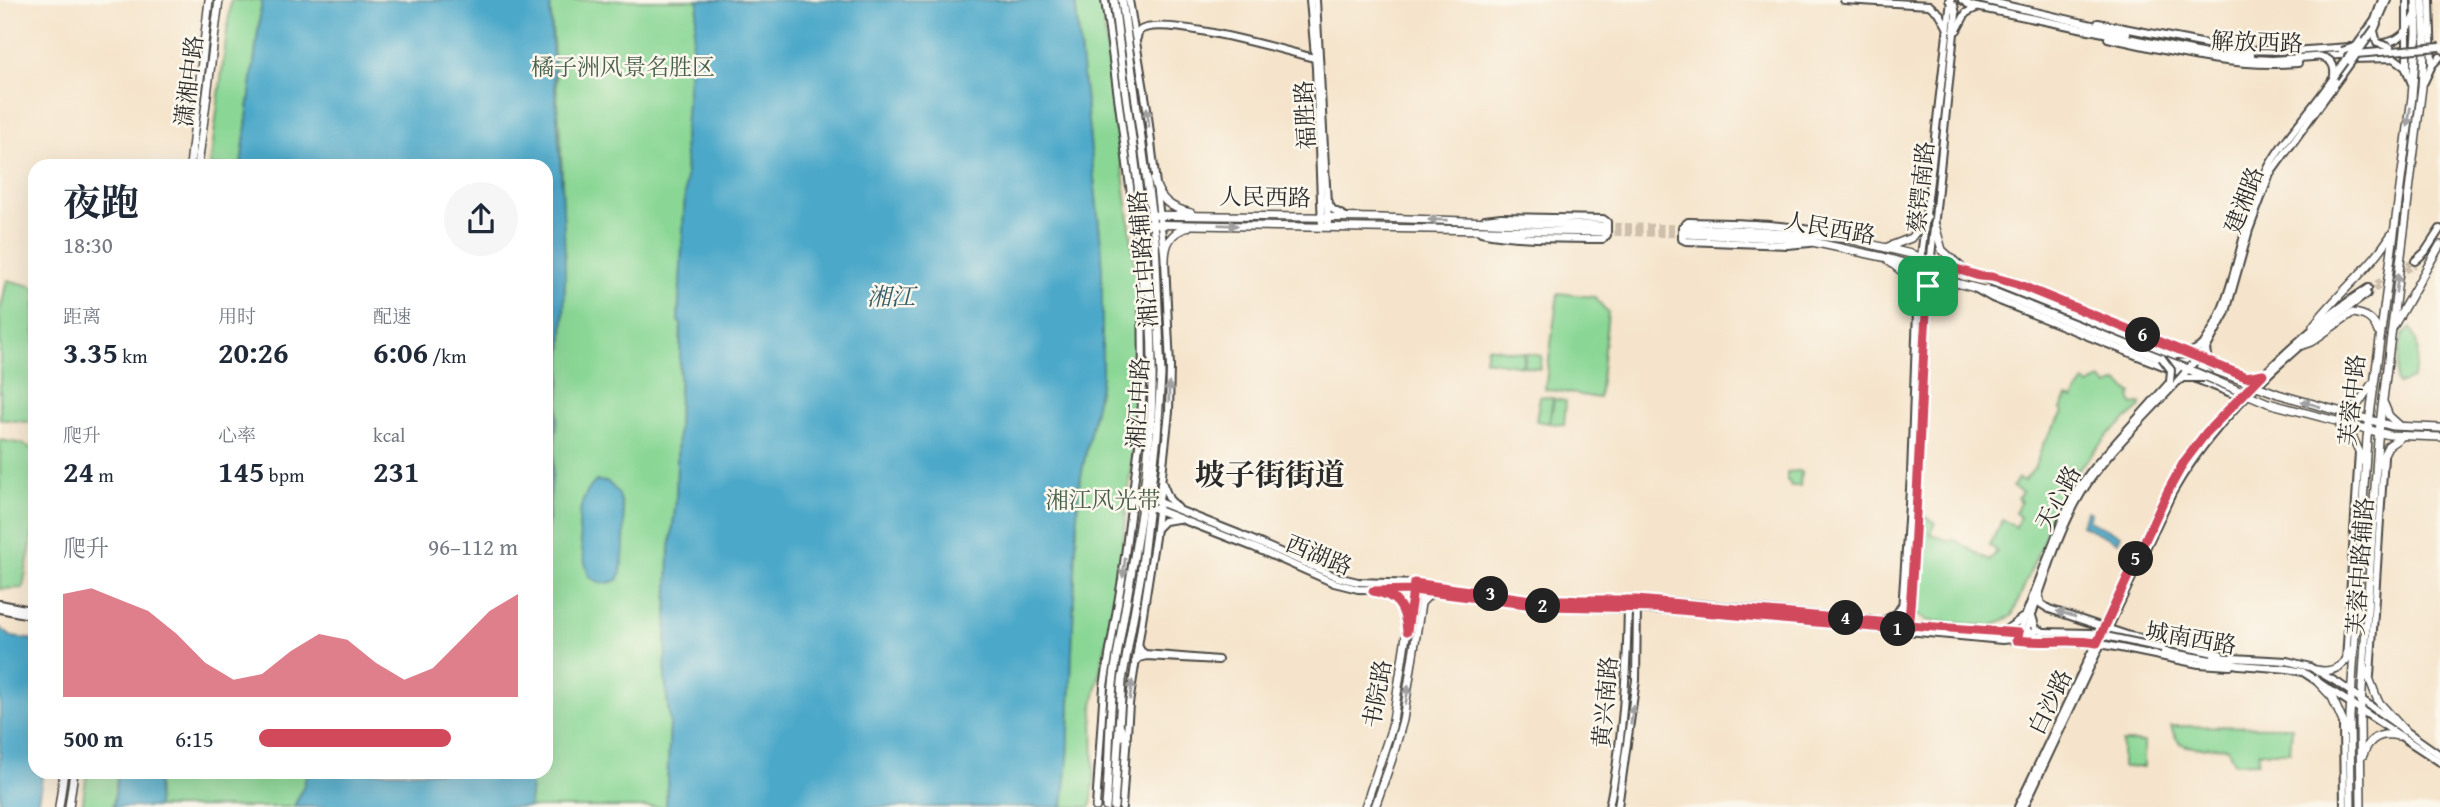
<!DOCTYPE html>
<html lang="zh">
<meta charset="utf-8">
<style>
body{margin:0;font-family:"Gentium Book Plus","Noto Serif SC",serif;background:#f6f6f7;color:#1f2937;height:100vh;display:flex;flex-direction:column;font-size:26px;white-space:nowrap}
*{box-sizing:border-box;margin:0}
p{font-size:23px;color:#747a83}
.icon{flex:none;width:38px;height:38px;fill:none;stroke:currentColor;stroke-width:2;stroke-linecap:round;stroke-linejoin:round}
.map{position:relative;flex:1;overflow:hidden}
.details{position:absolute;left:28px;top:159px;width:525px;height:620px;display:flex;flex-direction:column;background:#fff;border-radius:21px;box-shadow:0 7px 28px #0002}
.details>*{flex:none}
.pin{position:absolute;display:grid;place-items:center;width:60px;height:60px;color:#fff;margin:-30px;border-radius:14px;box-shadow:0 4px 10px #0006}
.km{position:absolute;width:35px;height:35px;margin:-18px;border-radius:50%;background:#222;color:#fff;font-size:19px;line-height:35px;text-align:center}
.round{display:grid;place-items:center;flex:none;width:74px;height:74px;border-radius:37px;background:#f6f6f7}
.headline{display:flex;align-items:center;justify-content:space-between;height:119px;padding:0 35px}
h1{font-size:38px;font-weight:700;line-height:52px}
.stats{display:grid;grid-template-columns:repeat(3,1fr);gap:10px;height:119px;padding:7px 35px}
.stats div{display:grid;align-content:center}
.stats b{font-size:30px;font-weight:700}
.stats small{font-size:19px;font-weight:400}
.stats p{font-size:19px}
.chart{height:196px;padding:14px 35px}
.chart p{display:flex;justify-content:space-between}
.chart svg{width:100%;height:126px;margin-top:7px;fill:#d1495b;opacity:.7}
ul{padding:0 35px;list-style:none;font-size:23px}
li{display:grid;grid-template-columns:112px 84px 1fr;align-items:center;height:52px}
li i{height:18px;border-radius:9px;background:#d1495b}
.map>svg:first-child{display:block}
.green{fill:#8ad795;stroke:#5a8160;stroke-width:2}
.water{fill:#4ba8c9;stroke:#3b6a7a;stroke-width:2}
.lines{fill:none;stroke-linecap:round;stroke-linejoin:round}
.secondary-tunnel{stroke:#cdbfab;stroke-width:6;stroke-dasharray:6 3;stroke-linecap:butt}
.primary-tunnel{stroke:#cdbfab;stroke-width:7;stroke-dasharray:7 3.5;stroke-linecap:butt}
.secondary-casing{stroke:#494743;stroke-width:10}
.primary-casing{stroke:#494743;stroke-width:10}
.secondary{stroke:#fff;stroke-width:6}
.primary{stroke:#fff;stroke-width:7}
.secondary-bridge-casing{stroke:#494743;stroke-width:10;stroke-linecap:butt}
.primary-bridge-casing{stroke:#494743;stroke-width:10;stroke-linecap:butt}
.secondary-bridge{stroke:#fff;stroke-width:6}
.primary-bridge{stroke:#fff;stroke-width:7}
.oneway{fill:#a0a0a0}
.route-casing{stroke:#fff;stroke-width:14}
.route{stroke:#d1495b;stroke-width:9}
.labels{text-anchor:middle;stroke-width:5;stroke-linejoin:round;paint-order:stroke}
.street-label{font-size:23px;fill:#2b2b2b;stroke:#fbf7ec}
.park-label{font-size:23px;fill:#485f4b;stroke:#fbf7ec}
.water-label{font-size:24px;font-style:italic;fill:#385d6a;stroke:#fbf7ec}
.district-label{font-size:30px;font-weight:bold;fill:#2b2b2b;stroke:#fbf7ec}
</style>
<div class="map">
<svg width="2440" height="807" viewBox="0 0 2440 807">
<rect width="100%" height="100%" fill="#fbf7ec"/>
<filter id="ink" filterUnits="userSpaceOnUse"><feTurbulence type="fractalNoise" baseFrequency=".0143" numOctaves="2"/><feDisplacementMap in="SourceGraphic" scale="14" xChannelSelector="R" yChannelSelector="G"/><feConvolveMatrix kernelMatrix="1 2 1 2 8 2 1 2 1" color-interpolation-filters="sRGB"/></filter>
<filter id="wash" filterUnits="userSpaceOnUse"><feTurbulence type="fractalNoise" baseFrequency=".00686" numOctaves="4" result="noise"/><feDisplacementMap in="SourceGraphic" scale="28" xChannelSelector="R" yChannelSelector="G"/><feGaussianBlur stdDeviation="1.57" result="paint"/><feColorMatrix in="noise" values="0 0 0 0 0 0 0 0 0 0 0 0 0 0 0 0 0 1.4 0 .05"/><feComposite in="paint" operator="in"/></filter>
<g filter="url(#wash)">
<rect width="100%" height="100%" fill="#f5e4cb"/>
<g class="green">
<polygon points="231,0 262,0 241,166 210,166"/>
<polygon points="550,0 699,0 691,53 684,140 686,176 678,321 681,323 676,501 669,557 665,678 670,724 666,807 529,807 532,772 546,772 546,542 561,379 565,275 561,147"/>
<polygon points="1075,0 1101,0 1136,274 1139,395 1118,588 1093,705 1094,781 1091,807 1063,807 1068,759 1078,491 1102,375 1102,253"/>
<polygon points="7,280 35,287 35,423 0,419 0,312"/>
<polygon points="1558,293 1594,297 1608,312 1599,398 1545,389"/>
<path d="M2411,328C2421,346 2418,360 2412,379L2398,384L2396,380L2402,336Z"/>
<polygon points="1487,347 1524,353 1522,366 1485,360"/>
<polygon points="1526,353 1542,356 1540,369 1524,366"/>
<polygon points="2101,379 2108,386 2118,382 2132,394 2130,397 2133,405 2141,404 2141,407 2109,434 2067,483 2012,616 1991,626 1928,621 1917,614 1923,516 1936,523 1930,533 1948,541 1953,539 1990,561 1997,551 1989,545 2003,520 2016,527 2020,517 2015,513 2021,501 2018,498 2022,492 2013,487 2018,478 2024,481 2034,469 2044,442 2063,413 2061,409 2067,397 2073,399 2084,381 2088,385"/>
<polygon points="1540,396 1553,398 1549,423 1536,421"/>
<polygon points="1554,399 1566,401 1564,425 1550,423"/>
<polygon points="0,440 23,444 35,450 35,521 23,588 0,589"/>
<polygon points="1799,471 1801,472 1800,486 1790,486 1790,482 1787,481 1787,472"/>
<path d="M2171,726L2292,727L2290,752H2259L2258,762L2234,763L2228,749L2224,747C2198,747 2177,753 2171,726Z"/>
<rect x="2122" y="742" width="22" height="25"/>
<polygon points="87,772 118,772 113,807 82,807"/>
<polygon points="158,772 307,772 304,785 294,807 157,807"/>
</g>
<g class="water">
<path d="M262,0H550C553,92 565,184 565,276C564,365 553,453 546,542V166H241Z"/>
<polygon points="699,0 1075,0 1102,253 1102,376 1078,491 1068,759 1063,807 666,807 670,724 665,678 669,557 676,501 681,324 678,321 686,176 684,140 691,53"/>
<path d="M596,481L608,482C611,486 617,490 619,495C627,513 625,560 619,579C607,585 601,584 589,577C580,544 569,508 596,481Z"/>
<polygon points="2087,511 2091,513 2088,521 2121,535 2118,542 2081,525"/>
<polygon points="0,628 12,637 35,640 35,772 43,772 37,807 0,807"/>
<polygon points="118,772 158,772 157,807 113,807"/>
<polygon points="307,772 532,772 529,807 294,807 304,785"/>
</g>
</g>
<g filter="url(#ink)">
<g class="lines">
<g class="secondary-tunnel">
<polyline points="2368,288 2413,262"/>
<polyline points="2367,294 2415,265"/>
</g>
<g class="primary-tunnel">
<polyline points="1604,226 1686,228"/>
<polyline points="1604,232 1685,234"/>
</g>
<g class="secondary-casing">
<g id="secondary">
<polyline points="1310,0 1316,68 1322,227"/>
<polyline points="1316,0 1328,222"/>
<polyline points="1844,0 1929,5 1940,14 1947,27"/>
<polyline points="1962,0 1971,6 2221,57 2272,60 2354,54"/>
<polyline points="1983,0 2127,33"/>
<polyline points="2430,0 2432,65"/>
<polyline points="2098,23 2237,50 2292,51 2350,47"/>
<polyline points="2375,28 2387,0"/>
<polyline points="1957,30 1966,13 1976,8"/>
<path d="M1137,38L1138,32C1157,12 1288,52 1318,59"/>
<path d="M2108,38C2171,52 2233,68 2298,63"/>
<polyline points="2360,41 2375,20 2382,0"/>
<path d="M2361,46C2390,43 2403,44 2416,14"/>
<polyline points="2227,53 2251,55"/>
<polyline points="2351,59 2394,58 2405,66 2412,84"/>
<polyline points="2407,71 2407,0"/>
<polyline points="2424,82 2432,65 2440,57"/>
<polyline points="1328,202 1332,209 1346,217"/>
<path d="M1481,232C1520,240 1562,238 1603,239L1607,235V222L1603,219L1501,217L1485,219"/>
<path d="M1810,243L1787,245L1686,241L1682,239V227L1688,222C1738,223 1785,223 1834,235"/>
<polyline points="2415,261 2425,252 2440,229"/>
<polyline points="1983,276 2017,284 2259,383"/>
<polyline points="1976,289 1992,298 2186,375"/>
<path d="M2203,345C2238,295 2239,228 2265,174C2280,142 2314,108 2334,77"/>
<polyline points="2207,347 2226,312 2249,230 2270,174 2351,62"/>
<polyline points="2196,379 2241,397"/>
<polyline points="1162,482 1169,499 1178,508"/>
<polyline points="1133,492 1239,534 1337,577 1358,582 1419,584 1531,600 1637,600 1698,604 2001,633 2035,632"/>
<polyline points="1132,500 1253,547 1334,583 1358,589 1430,591 1542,606 1698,611 2002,640 2044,636"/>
<polyline points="1157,528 1164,521 1178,519"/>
<polyline points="2039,596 2041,604 2049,609 2130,636 2220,654"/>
<polyline points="0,604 35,611"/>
<polyline points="0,609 35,616"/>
<polyline points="2032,616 2036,629 2044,632"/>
<polyline points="1885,620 1897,613 1902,605"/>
<polyline points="1901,626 1911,474 1918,283 1951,0"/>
<polyline points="1908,628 1928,286 1956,14 1954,5 1949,0"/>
<polyline points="2003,632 2022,618"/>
<polyline points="2018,635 2063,518 2079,487 2094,467 2170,382"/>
<path d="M2024,636C2043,588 2055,536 2082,492C2106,453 2146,416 2177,382"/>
<polyline points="2020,641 2091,642 2199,664 2230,666"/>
<polyline points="2161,651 2239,665 2288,669 2303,672 2440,762"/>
<polyline points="2214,657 2287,661 2310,667 2338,683 2440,755"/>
<polyline points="2346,661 2359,452"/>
<polyline points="1135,662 1139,658 1146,656 1218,660 1145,654 1141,651 1138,645"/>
<polyline points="2370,676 2384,457"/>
<polyline points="2343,725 2344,807"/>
<polyline points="1096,807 1104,686 1122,579 1140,437 1143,382 1142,276 1105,0"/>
<polyline points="1122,807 1129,704 1155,537 1169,412 1170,367 1165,261 1147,108 1129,0"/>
<path d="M1609,807C1623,741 1627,673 1628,605"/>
<polyline points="1618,807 1636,680 1637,607"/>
<path d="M2018,807L2168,491C2191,448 2222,416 2256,382C2291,347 2326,315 2368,288"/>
<path d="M2024,807L2172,493C2217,414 2294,346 2367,294"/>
</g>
</g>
<g class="primary-casing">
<g id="primary">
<polyline points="190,166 209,0"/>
<polyline points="198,166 219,0"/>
<path d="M1154,180C1160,200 1170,208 1191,213"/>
<polyline points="1134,215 1380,218 1604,226"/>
<polyline points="1136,224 1604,232"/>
<polyline points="1935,225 1942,250 1961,267"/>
<polyline points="1686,228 1761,231 1849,239 1911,254 1979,276 2216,371"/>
<polyline points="1685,234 1798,239 1883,257 1911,265 1960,284 1999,294 2183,367"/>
<polyline points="1888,247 1911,238 1927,217"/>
<path d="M1165,261C1165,243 1170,233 1188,227"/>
<polyline points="1889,261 1906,275 1917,303"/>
<path d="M1926,310C1930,295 1938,286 1954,285"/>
<path d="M2313,326C2337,294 2370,269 2391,235"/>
<polyline points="2393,327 2440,245"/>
<path d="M2297,347L2311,342L2352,313C2365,314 2374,319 2378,332"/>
<polyline points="2278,394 2392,426 2440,428"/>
<polyline points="2268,403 2389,435 2440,437"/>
<polyline points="2384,404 2389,416 2399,425"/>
<polyline points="2342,411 2358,404 2371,385"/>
<polyline points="2340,426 2352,436 2364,462"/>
<polyline points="2379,464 2388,446 2401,437"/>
<path d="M1373,591C1391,594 1403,601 1406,620"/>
<polyline points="1422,602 1429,595 1440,592"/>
<path d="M2316,670C2334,674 2345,665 2353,649"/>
<polyline points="2366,670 2378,701 2404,730"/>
<polyline points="2315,679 2332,697 2347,731"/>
<polyline points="1119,726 1127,741"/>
<path d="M2363,755C2369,738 2380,732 2398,736"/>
<polyline points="1096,806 1096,807"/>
<polyline points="59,807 64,772"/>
<polyline points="69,807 74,772"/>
<path d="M1106,807C1110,761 1108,715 1115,669C1130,575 1151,481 1152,385C1154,255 1128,129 1114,0"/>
<polyline points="1114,807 1122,681 1141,574 1157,436 1161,375 1155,240 1122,0"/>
<polyline points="1365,807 1392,727 1414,583"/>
<polyline points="1375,807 1392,759 1403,720 1424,584"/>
<polyline points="2351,807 2350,716 2367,438 2412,97 2417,33 2416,0"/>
<polyline points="2361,807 2360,721 2378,440 2422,87 2425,37 2423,0"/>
</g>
</g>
<use href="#secondary" class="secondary"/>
<use href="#primary" class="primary"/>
<g class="secondary-bridge-casing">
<g id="secondary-bridge">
<polyline points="2374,31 2377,43 2390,47"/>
<polyline points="2342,51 2354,47"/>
<polyline points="2356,54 2440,47"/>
<path d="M2321,57C2331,59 2335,65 2334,75"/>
<polyline points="2351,62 2375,28"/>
<polyline points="2334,77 2360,41"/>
<polyline points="2206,349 2208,361 2217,371"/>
<polyline points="2176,355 2188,354 2203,345"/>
<polyline points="2162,358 2171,370 2170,382"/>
<polyline points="2178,381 2184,378 2204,378"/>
<polyline points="2177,382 2207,347"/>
<polyline points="2044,632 2091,633 2162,648"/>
</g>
</g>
<g class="primary-bridge-casing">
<g id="primary-bridge">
<polyline points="2183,367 2268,403"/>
<polyline points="2217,371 2278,394"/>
</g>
</g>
<use href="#secondary-bridge" class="secondary-bridge"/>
<use href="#primary-bridge" class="primary-bridge"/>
</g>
<defs><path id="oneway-solid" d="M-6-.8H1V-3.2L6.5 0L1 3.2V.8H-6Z" transform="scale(1.75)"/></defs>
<g class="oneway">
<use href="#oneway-solid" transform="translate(1148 117) rotate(-96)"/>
<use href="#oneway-solid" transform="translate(2409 117) rotate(98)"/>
<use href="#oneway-solid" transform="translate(1438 220) rotate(-179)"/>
<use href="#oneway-solid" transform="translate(1228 225) rotate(2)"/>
<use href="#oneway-solid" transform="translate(2397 283) rotate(-83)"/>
<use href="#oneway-solid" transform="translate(1169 392) rotate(-89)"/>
<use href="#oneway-solid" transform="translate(2311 404) rotate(-164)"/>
<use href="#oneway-solid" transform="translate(1124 568) rotate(97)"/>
<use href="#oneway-solid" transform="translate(2066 614) rotate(-163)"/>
<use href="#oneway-solid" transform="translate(1131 690) rotate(-83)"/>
<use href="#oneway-solid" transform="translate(1407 695) rotate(-82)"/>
<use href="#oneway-solid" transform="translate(1632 715) rotate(-83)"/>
</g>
</g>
<g class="lines" filter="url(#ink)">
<g class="route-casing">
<path id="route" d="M1928,286C1919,400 1919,516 1908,630L1657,608L1542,606L1413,590L1407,631C1405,607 1397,595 1373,591L1413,590L1414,583L1531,600H1637L1901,624L1909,625H1910L1922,626L2019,633L2016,640C2043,644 2070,638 2097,643L2168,491L2184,462L2206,433L2263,374L2246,377L2017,284L1992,277L1979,276L1931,261L1928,286"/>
</g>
<use href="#route" class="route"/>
</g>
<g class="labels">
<g class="street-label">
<text transform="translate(2257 42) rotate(2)" y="8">解放西路</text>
<text transform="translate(189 81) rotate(-83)" y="8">潇湘中路</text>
<text transform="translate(1305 115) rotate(-93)" y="8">福胜路</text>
<text transform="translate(1921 187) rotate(-84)" y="8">蔡锷南路</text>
<text transform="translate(1265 197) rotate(1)" y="8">人民西路</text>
<text transform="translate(2244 200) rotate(-69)" y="8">建湘路</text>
<text transform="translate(1830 228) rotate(10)" y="8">人民西路</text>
<text transform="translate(1143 259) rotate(-95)" y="8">湘江中路辅路</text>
<text transform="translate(2352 400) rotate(-84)" y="8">芙蓉中路</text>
<text transform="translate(1138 403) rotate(-87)" y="8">湘江中路</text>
<text transform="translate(2058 498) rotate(-62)" y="8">天心路</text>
<text transform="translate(1319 555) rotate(22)" y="8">西湖路</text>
<text transform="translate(2360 566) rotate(-86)" y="8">芙蓉中路辅路</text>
<text transform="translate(2191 638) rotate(10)" y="8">城南西路</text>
<text transform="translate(1377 694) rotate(-80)" y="8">书院路</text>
<text transform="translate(1605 702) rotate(-85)" y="8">黄兴南路</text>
<text transform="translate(2050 702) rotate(-64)" y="8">白沙路</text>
</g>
<g class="park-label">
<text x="623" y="75">橘子洲风景名胜区</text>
<text x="1103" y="508">湘江风光带</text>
</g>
<g class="water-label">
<text x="891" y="305">湘江</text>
</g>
<g class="district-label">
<text x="1270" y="485">坡子街街道</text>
</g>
</g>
</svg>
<div class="pin" style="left:1928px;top:286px;background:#1e9e55"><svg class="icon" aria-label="arrive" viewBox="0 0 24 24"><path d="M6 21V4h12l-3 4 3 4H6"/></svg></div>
<b class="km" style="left:1898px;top:629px">1</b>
<b class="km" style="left:1543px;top:606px">2</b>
<b class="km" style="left:1491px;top:594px">3</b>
<b class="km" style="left:1846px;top:618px">4</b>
<b class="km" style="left:2136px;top:559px">5</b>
<b class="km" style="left:2143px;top:335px">6</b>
<section class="details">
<div class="headline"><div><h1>夜跑</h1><p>18:30</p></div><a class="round"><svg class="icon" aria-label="share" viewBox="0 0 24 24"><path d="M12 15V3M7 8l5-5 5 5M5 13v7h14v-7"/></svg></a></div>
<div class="stats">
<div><p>距离</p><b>3.35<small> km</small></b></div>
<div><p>用时</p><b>20:26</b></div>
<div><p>配速</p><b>6:06<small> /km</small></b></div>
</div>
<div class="stats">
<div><p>爬升</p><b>24<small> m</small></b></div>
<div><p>心率</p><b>145<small> bpm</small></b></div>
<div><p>kcal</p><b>231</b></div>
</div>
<div class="chart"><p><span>爬升</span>96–112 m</p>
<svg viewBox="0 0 160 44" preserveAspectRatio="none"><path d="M0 44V8L10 6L20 10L30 14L40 22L50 32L60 38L70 36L80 28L90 22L100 24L110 32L120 38L130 34L140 24L150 14L160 8V44z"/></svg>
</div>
<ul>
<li><b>500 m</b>6:15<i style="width:74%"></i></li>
</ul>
</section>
</div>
